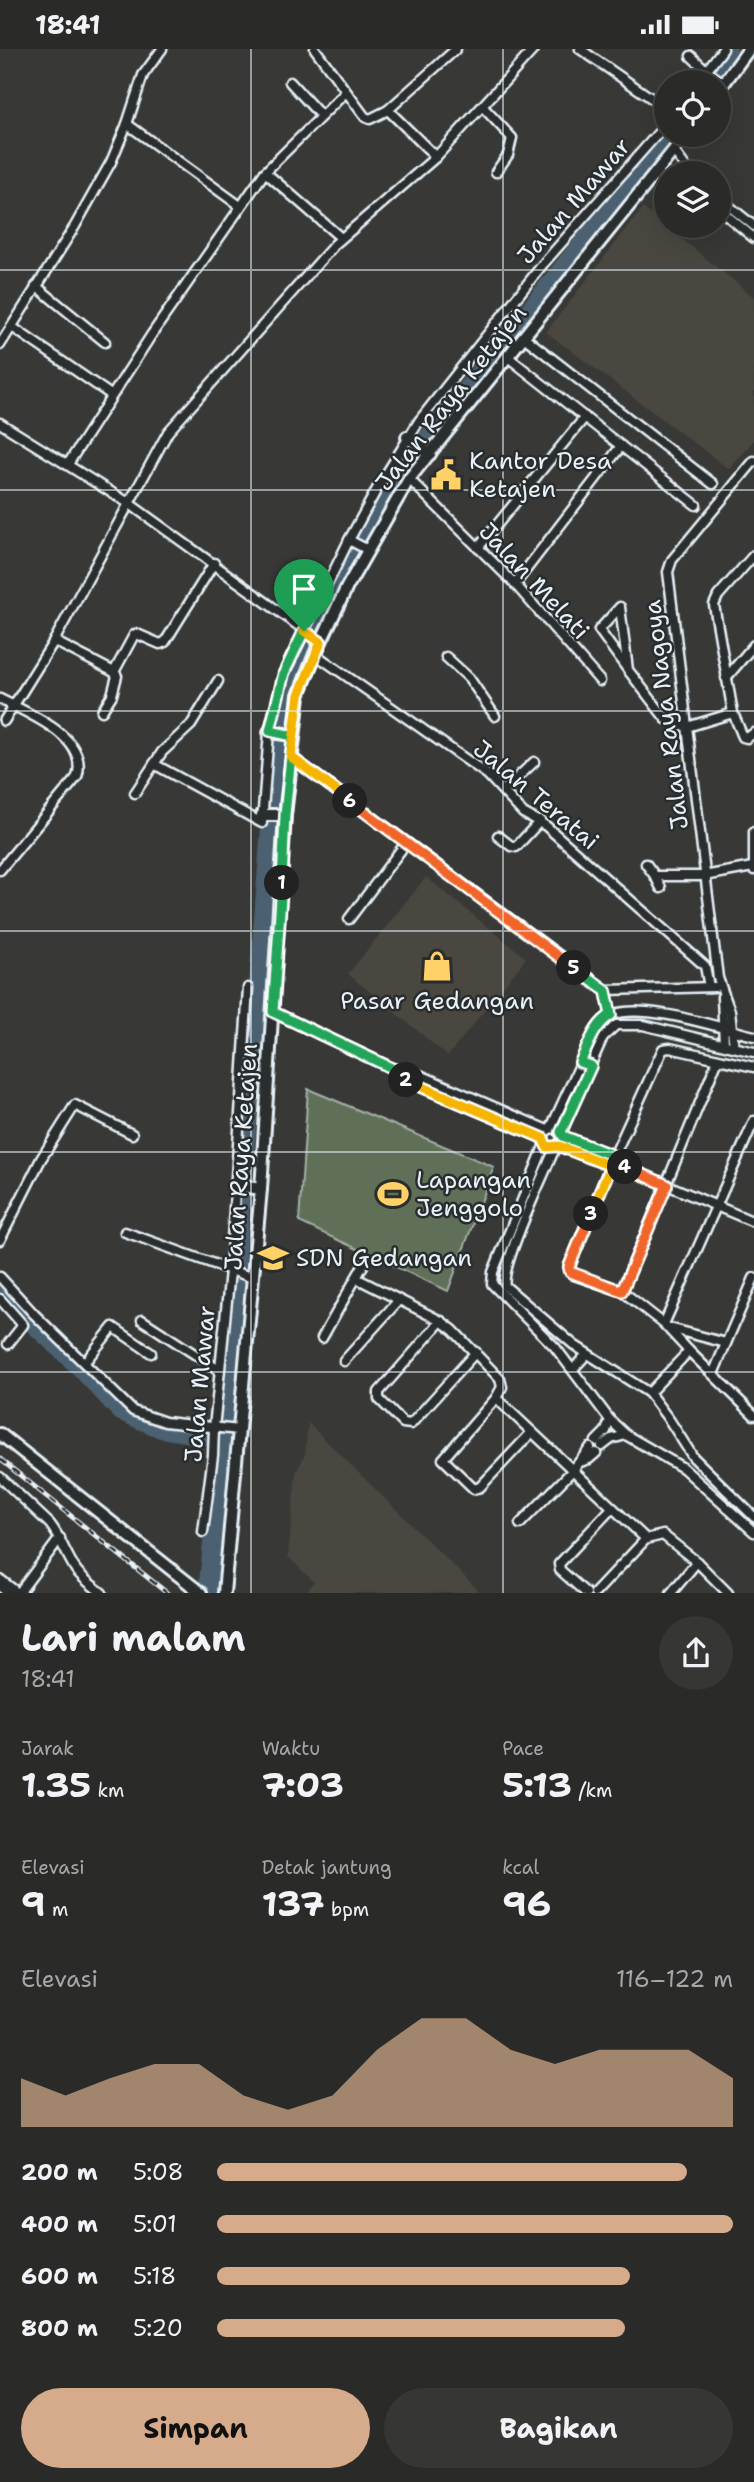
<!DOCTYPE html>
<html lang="id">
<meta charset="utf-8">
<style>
body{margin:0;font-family:"Shantell Sans",sans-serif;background:#363734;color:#f1f3f6;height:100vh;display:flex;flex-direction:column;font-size:26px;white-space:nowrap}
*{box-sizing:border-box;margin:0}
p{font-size:23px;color:#a5a7a8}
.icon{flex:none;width:38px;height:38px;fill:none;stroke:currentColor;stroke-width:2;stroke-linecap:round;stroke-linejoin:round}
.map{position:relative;height:1544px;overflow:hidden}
.panel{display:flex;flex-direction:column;background:#2a2b28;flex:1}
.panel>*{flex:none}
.fabs{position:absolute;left:654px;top:21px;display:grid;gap:14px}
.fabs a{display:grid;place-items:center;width:77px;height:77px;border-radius:50%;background:#2a2b28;box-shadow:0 7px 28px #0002,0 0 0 2px #464745;font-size:35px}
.pin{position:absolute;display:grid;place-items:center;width:60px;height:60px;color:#fff;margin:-72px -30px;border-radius:50% 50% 50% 0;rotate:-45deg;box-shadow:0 0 7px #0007}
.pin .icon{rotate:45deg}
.km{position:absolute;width:35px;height:35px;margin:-18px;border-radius:50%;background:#222;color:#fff;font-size:19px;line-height:35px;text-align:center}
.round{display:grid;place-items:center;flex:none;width:74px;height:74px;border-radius:37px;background:#363734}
.headline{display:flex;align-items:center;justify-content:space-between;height:119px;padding:0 21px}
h1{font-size:38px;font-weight:700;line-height:52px}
.stats{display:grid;grid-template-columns:repeat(3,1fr);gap:10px;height:119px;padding:7px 21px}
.stats div{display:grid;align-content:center}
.stats b{font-size:35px;font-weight:700}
.stats small{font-size:19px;font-weight:400}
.stats p{font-size:19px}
.chart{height:196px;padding:14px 21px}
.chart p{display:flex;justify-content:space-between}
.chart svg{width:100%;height:126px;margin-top:7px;fill:#d6ab8b;opacity:.7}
.primary-button{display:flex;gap:14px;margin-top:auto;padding:14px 21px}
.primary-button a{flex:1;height:80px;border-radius:42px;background:#d6ab8b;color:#111;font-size:28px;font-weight:700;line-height:80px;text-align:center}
.primary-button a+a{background:#363734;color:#f1f3f6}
ul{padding:0 21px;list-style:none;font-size:23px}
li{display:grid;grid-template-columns:112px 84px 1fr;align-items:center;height:52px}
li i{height:18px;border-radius:9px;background:#d6ab8b}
.status{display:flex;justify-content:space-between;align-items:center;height:49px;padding:0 35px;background:#2a2b28;direction:ltr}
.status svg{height:19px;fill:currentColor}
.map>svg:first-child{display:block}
.built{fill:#494740}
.green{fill:#617058;stroke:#a4b0a8;stroke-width:2}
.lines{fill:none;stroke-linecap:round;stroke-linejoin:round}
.river{stroke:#4b616f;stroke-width:18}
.minor-casing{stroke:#e8f1f8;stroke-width:13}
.tertiary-casing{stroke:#e8f1f8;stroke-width:16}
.trunk-casing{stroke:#e8f1f8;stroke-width:19}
.minor{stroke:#2a2d2e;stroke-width:8}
.tertiary{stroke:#2a2d2e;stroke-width:10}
.trunk{stroke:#2a2d2e;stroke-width:14}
.rail-casing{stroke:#e8f1f8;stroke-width:5}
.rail{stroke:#2a2d2e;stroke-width:2.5;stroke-dasharray:8;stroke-linecap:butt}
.split-1-casing{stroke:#fff;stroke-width:14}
.split-2-casing{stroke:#fff;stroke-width:14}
.split-3-casing{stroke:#fff;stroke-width:14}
.split-4-casing{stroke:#fff;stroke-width:14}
.split-5-casing{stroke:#fff;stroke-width:14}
.split-6-casing{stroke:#fff;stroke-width:14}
.split-7-casing{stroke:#fff;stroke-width:14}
.split-1{stroke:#22a559;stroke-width:9}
.split-2{stroke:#22a559;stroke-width:9}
.split-3{stroke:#f5b400;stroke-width:9}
.split-4{stroke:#f0652b;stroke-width:9}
.split-5{stroke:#22a559;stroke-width:9}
.split-6{stroke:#f0652b;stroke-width:9}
.split-7{stroke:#f5b400;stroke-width:9}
.grid{fill:none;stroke:#e8f1f8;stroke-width:2;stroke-opacity:0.55}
.labels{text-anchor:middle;stroke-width:5;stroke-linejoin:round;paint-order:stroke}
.street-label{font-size:24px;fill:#e8f1f8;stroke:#2a2d2e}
.poi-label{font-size:24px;fill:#e8f1f8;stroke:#2a2d2e;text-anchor:start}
</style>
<div class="status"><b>18:41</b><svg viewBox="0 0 49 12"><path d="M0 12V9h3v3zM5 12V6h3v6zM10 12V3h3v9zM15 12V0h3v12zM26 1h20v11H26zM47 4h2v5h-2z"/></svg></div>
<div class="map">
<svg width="754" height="1544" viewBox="0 0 754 1544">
<rect width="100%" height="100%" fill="#383936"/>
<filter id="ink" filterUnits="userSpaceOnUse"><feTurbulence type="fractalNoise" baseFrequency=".0143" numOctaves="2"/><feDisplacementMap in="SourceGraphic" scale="14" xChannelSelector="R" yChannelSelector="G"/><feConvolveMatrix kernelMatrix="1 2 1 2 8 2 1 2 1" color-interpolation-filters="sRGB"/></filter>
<g filter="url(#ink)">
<g class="built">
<polygon points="643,159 754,248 754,391 729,420 546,283"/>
<polygon points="426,828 526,909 448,1007 348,925"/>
<polygon points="308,1374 481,1544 305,1544 314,1533 288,1508 296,1424 305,1405"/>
</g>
<polygon class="green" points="308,1040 494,1118 448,1242 299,1173"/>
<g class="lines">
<g class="river">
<polyline points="705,33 728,0"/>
<polyline points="0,1238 34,1276 81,1320 121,1363 161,1380 212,1388"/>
<polyline points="207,1544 223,1389 272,753 293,636 363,488 401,422 668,86"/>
</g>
<g class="minor-casing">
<g id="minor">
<polyline points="315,0 365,68 370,70 388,61 456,0"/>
<polyline points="580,0 667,60"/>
<polyline points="691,7 710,25 724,34"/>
<polyline points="290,33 321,67"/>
<polyline points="698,33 723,0"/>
<polyline points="483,58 512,89 508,106 496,123"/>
<polyline points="388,61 436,108"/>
<polyline points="127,75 240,157"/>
<polyline points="674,102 690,124"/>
<polyline points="265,123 341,189"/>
<polyline points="719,149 754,177"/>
<polyline points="719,160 754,189"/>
<polyline points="36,237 105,293"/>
<polyline points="12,278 111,346"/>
<polyline points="524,288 713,435"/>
<polyline points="0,296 75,177 111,113 127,75 143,26 162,0"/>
<polyline points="508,308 696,456"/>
<polyline points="0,374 130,455 321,593"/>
<polyline points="68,415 152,285 265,123 346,43"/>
<polyline points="409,430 515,535 600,632"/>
<polyline points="349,491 368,501"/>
<polyline points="478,499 585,368"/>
<polyline points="754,506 718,547 714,556 733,664 743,688 747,689 754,684"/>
<polyline points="515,535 621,397"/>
<polyline points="54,592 114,623"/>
<polyline points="315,605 488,726 523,764 546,777 705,917 709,938"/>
<polyline points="446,608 469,629 495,667"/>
<polyline points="628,621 599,581 620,558 628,621 666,670 687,678 733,664"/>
<polyline points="726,629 754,596"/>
<path d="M0,650C27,664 90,688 77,728L0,821"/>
<polyline points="102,662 112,646 117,627 114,623 134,586 137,585 160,595 165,593 214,514"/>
<polyline points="4,672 54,592 168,383 335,195 436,108 534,0"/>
<polyline points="291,708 606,941"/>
<polyline points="154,715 262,774 269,683 284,624 349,491 377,440 419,372 543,215 667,74"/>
<polyline points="504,741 534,713"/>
<polyline points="135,744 162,703 191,676 218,632"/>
<polyline points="754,783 754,821"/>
<polyline points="498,787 511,797 516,798 540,772"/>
<polyline points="646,815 655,827 661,839"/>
<polyline points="655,827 704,827 753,818"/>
<polyline points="349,870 406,794"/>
<polyline points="606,941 715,938"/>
<polyline points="606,941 611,966"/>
<polyline points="722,948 724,995"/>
<polyline points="273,963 400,1023 409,1033 543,1089"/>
<polyline points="734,998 730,962 718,929 668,523 672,511 754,412"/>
<polyline points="754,1018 670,999 663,1000 614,1107 569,1218 574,1226 622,1242 664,1275 689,1302 754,1366"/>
<polyline points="400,1023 413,1023 547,1081"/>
<path d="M551,1079L596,981C600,974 605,969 612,966C644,953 720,979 754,987"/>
<polyline points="561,1083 603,988 616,976 643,976 754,1003"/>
<polyline points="563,1087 614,1107 618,1110"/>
<polyline points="545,1095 504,1196 493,1223 492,1235 555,1298 610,1371 626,1386 683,1419 754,1483"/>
<polyline points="559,1097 611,1117 625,1118 754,1173"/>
<path d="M555,1099L547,1098L543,1092L545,1083L551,1079L558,1080L563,1091L555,1099C545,1123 500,1217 505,1237L574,1296L649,1344L670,1372L693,1408L754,1468"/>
<polyline points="125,1183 253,1229"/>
<polyline points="0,1191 41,1110 75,1056 132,1085"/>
<polyline points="0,1228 34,1265 133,1362 165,1373 239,1381"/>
<polyline points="356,1229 441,1272 453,1281 500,1330 502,1338 496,1349 443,1410 474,1440 480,1438 532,1383"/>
<polyline points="622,1242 718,1010"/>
<polyline points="0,1250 23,1276 8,1295"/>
<polyline points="142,1271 219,1321"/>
<polyline points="441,1272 379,1343 379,1350 403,1374 411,1375 476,1303"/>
<polyline points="664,1275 754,1072"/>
<polyline points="669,1279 726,1294"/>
<polyline points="322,1289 365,1213"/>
<polyline points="344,1312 398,1252"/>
<polyline points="85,1313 113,1278 151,1304"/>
<polyline points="573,1320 587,1305"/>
<polyline points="713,1325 754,1229"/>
<polyline points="649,1344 689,1302"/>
<polyline points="496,1349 646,1490"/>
<polyline points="596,1392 606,1382 610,1371"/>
<polyline points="602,1397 611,1390 626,1386"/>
<polyline points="580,1413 589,1410 596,1404"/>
<path d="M0,1428L50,1475C61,1489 66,1506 76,1521C83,1530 93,1537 102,1544"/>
<polyline points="520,1475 573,1421 590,1399"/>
<polyline points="203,1483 213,1406 214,1379 230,1222 248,939"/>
<polyline points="19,1544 60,1489"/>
<polyline points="586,1544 560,1521 559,1515 612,1459"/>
<polyline points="595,1544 646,1490 663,1486 697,1513 728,1544"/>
<polyline points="671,1544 697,1513"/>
</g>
</g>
<g class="tertiary-casing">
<g id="tertiary">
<polyline points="719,41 749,0"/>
<polyline points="407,388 430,405"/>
<polyline points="269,683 293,686"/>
<polyline points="262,766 285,766"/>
<polyline points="235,1136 261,1140"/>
<polyline points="0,1385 201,1544"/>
<polyline points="224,1544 261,1140 285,766 299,646 315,605 347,538 409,430 686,86"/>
</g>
</g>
<g class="trunk-casing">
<polyline id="trunk" points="0,1534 13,1544"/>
</g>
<use href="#minor" class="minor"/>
<use href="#tertiary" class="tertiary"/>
<use href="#trunk" class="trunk"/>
<g class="rail-casing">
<polyline id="rail" points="0,1410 167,1544"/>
</g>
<use href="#rail" class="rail"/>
</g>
</g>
<g class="lines" filter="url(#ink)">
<g class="split-1-casing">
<polyline id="split-1" points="282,834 285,766 293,687 270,682 284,624 304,582"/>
</g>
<g class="split-2-casing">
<polyline id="split-2" points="282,834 273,963 400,1023 406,1031"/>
</g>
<g class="split-3-casing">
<polyline id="split-3" points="406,1031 543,1089 547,1098 559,1097 611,1117 591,1165"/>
</g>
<g class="split-4-casing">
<polyline id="split-4" points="591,1165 569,1218 570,1223 622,1242 667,1136 625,1118"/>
</g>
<g class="split-5-casing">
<path id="split-5" d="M574,919L606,942L611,966C594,976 589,996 580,1013L591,1017L561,1083L563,1087L614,1107L625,1118"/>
</g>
<g class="split-6-casing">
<polyline id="split-6" points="350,752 574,919"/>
</g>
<g class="split-7-casing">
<polyline id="split-7" points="304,582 321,593 299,646 291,708 350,752"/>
</g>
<use href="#split-1" class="split-1"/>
<use href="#split-2" class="split-2"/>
<use href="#split-3" class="split-3"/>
<use href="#split-4" class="split-4"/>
<use href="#split-5" class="split-5"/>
<use href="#split-6" class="split-6"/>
<use href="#split-7" class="split-7"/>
</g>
<path class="grid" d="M251,0V1544M503,0V1544M0,221H754M0,441H754M0,662H754M0,882H754M0,1103H754M0,1323H754"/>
<defs>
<g id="civic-bare" transform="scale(2.415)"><path d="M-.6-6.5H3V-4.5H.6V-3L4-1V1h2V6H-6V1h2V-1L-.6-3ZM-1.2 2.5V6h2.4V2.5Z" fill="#ffd166" stroke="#2a2d2e" stroke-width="2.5" paint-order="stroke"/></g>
<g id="shop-bare" transform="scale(2.415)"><path d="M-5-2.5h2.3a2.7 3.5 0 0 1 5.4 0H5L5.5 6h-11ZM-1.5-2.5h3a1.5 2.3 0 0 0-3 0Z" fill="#ffd166" stroke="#2a2d2e" stroke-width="2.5" paint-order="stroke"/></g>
<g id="stadium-bare" transform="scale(2.415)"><path d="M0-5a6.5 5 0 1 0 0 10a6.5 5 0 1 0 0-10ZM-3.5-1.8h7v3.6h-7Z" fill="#ffd166" stroke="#2a2d2e" stroke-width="2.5" paint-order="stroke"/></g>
<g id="school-bare" transform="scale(2.415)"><path d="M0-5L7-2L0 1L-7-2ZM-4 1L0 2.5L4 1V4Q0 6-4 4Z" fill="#ffd166" stroke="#2a2d2e" stroke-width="2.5" paint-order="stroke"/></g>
</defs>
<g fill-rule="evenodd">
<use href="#civic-bare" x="446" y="426"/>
<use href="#shop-bare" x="437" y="917"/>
<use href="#stadium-bare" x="393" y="1145"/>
<use href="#school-bare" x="273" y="1209"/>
</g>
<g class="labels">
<g class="street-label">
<text transform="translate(574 152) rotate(-49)" y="8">Jalan Mawar</text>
<text transform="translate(451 349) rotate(-52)" y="8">Jalan Raya Ketajen</text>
<text transform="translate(534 532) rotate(47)" y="8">Jalan Melati</text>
<text transform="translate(666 666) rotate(-97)" y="8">Jalan Raya Nagoya</text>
<text transform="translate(536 746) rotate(40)" y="8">Jalan Teratai</text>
<text transform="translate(241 1108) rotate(-86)" y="8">Jalan Raya Ketajen</text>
<text transform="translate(200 1335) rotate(-85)" y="8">Jalan Mawar</text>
</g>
<g class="poi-label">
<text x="469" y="420">Kantor Desa<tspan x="469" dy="28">Ketajen</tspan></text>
<text x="437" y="960" text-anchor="middle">Pasar Gedangan</text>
<text x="416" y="1139">Lapangan<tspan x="416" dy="28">Jenggolo</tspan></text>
<text x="296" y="1217">SDN Gedangan</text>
</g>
</g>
</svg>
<div class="fabs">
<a><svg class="icon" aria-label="locate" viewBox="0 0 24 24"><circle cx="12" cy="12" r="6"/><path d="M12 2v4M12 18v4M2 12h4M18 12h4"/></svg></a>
<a><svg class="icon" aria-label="layers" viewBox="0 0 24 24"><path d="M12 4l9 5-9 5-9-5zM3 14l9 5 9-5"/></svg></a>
</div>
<div class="pin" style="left:304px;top:582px;background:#1e9e55"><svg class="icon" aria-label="arrive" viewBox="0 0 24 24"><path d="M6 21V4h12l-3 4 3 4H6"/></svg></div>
<b class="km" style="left:282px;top:834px">1</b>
<b class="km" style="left:406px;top:1031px">2</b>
<b class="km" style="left:591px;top:1165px">3</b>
<b class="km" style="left:625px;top:1118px">4</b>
<b class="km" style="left:574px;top:919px">5</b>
<b class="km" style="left:350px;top:752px">6</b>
</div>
<section class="panel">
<div class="headline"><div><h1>Lari malam</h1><p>18:41</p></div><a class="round"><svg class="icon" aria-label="share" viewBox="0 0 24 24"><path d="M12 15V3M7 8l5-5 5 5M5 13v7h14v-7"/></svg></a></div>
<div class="stats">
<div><p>Jarak</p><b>1.35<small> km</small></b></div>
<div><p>Waktu</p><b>7:03</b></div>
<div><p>Pace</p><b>5:13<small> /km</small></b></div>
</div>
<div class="stats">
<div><p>Elevasi</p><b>9<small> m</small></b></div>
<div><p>Detak jantung</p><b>137<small> bpm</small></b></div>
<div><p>kcal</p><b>96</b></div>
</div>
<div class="chart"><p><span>Elevasi</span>116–122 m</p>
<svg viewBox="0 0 160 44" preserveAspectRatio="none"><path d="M0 44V27L10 33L20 27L30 22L40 22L50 33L60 38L70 33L80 17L90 6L100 6L110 17L120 22L130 17L140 17L150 17L160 27V44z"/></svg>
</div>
<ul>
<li><b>200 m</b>5:08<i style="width:91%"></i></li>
<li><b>400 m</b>5:01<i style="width:100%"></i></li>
<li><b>600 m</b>5:18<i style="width:80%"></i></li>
<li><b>800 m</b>5:20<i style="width:79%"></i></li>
</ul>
<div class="primary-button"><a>Simpan</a><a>Bagikan</a></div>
</section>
